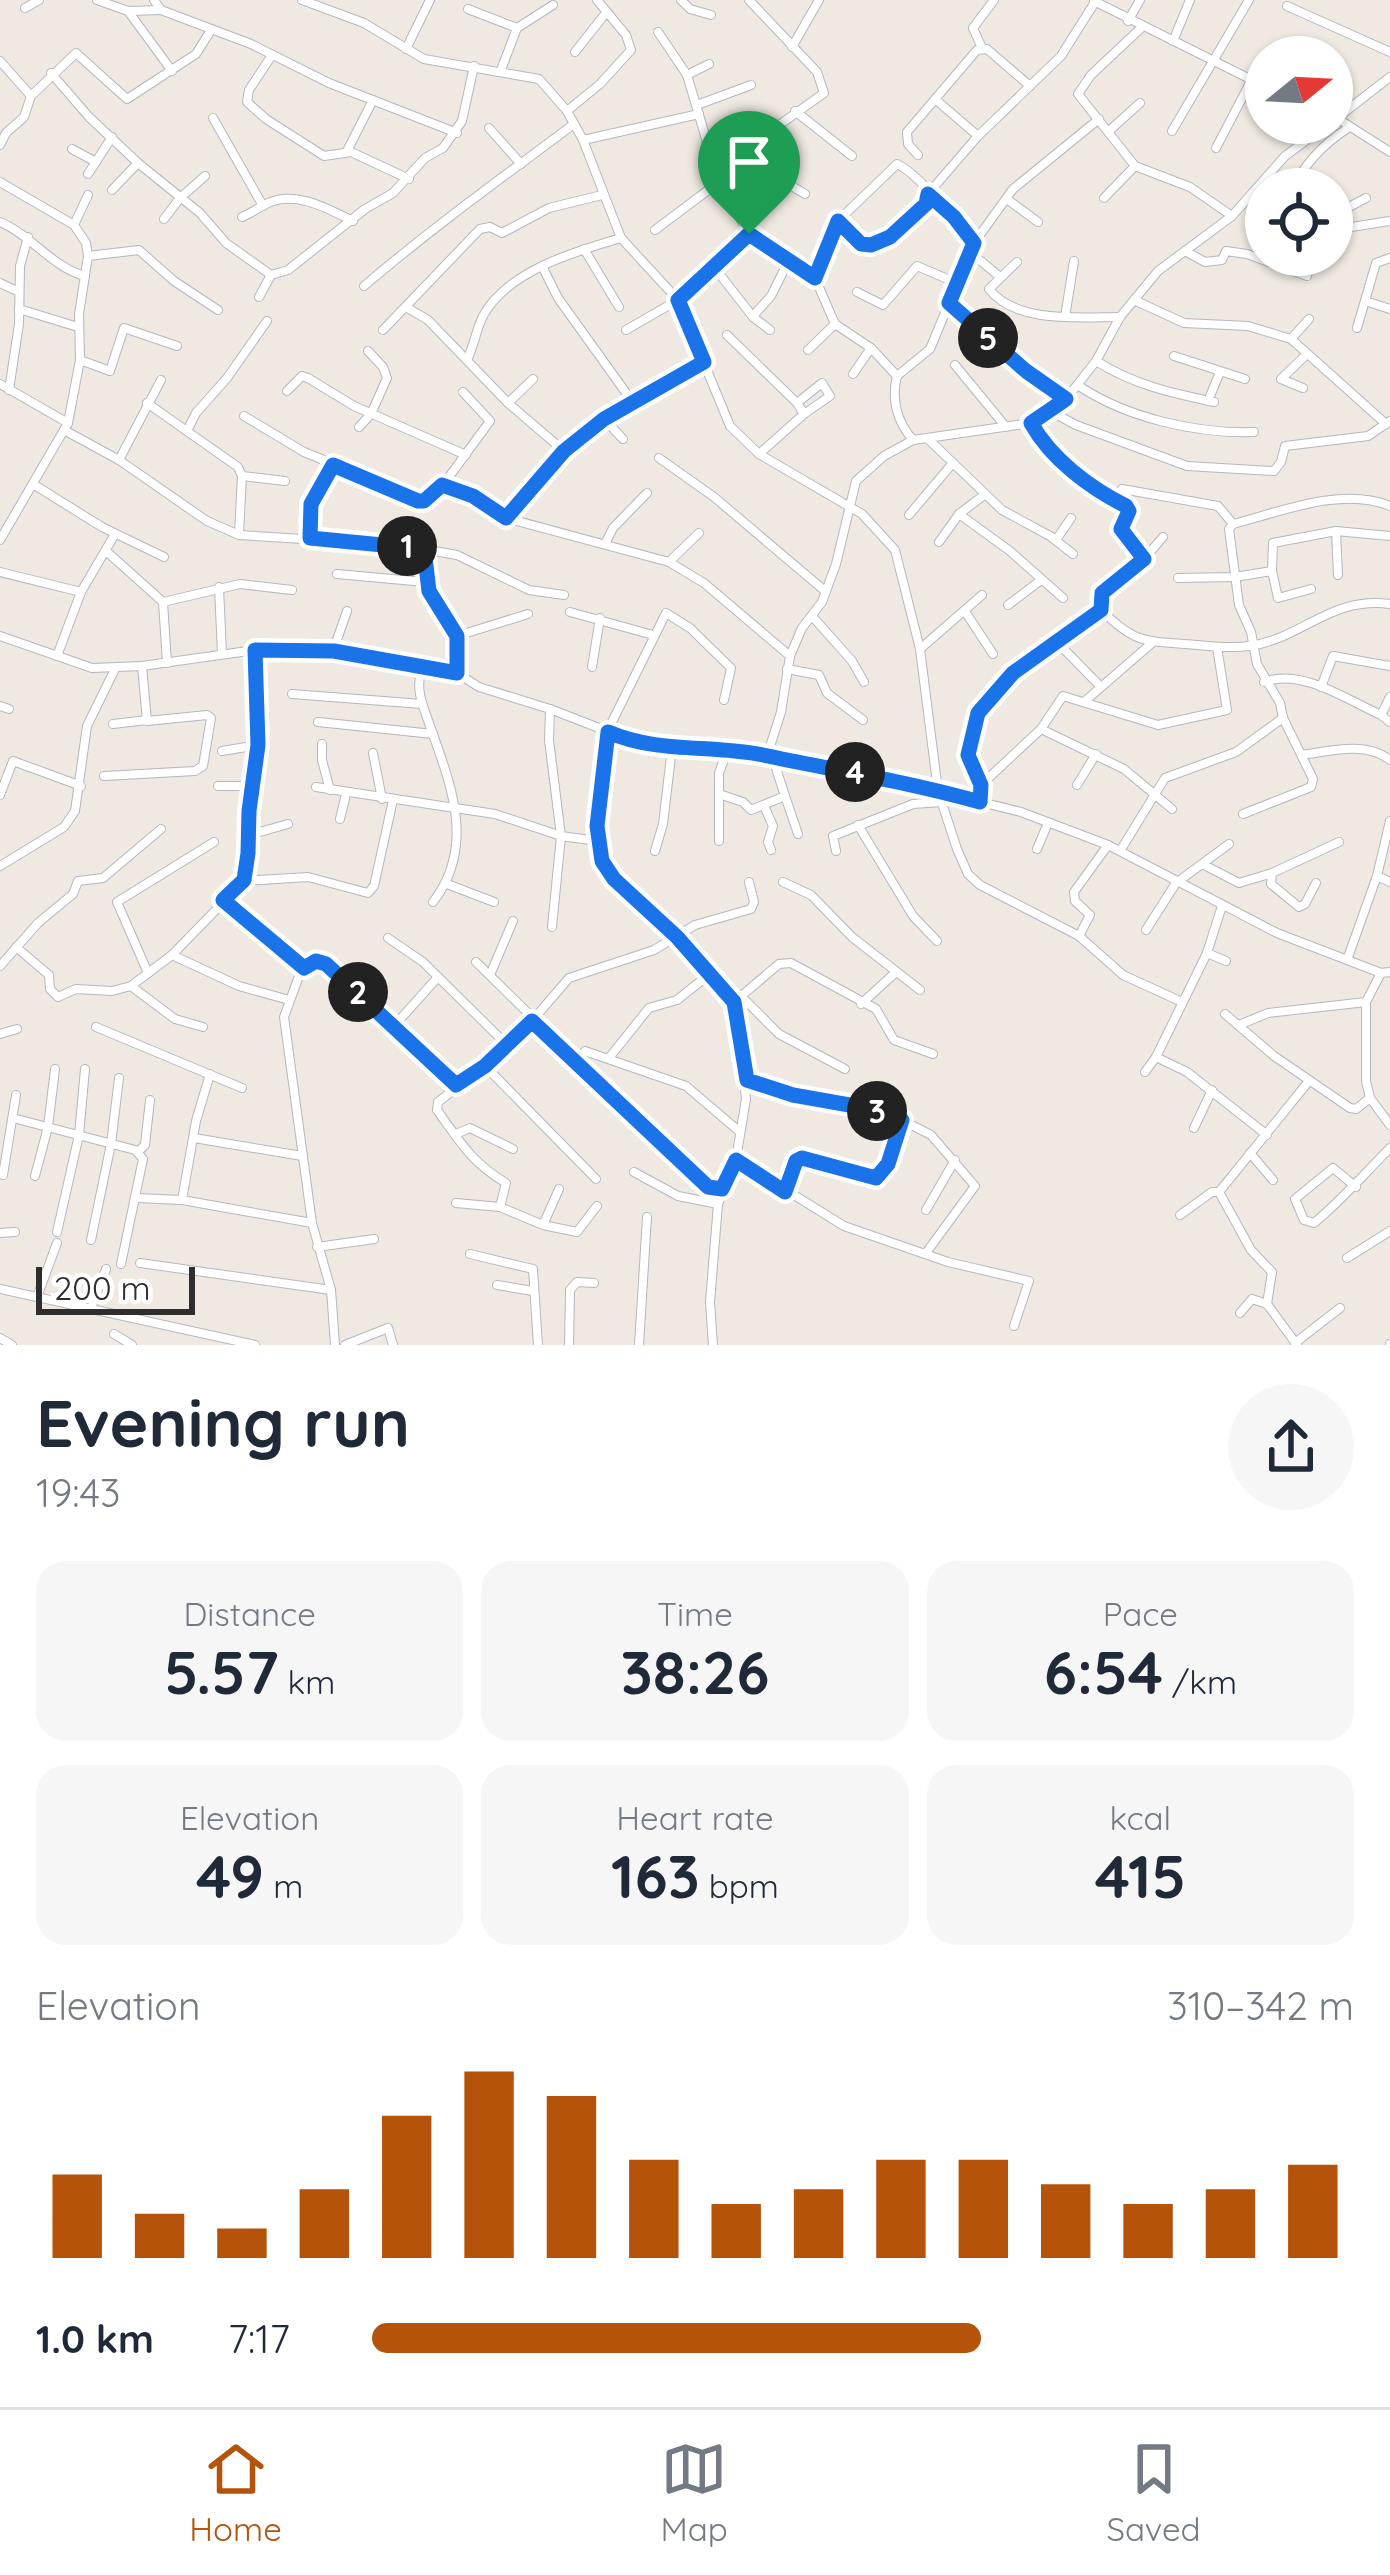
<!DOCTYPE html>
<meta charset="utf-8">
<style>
body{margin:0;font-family:Quicksand,sans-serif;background:#f6f6f7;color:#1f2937;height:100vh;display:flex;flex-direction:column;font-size:45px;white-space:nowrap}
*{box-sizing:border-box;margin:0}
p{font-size:39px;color:#747a83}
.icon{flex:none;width:66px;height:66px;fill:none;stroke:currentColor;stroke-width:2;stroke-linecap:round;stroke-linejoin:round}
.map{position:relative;height:1345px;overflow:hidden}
.panel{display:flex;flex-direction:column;background:#fff;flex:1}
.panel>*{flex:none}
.needle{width:78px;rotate:72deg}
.controls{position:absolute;left:1245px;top:36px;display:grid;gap:24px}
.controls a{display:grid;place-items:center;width:108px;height:108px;border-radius:50%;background:#fff;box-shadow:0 3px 9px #0004;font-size:60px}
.scale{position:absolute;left:36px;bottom:30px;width:159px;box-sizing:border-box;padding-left:12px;border:6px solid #2e2e2e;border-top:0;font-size:33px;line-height:42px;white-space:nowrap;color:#2e2e2e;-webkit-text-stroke:9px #fff;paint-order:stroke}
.pin{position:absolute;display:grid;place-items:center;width:102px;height:102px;color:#fff;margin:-123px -51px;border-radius:50% 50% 50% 0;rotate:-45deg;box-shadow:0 0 12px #0007}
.pin .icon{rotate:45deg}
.km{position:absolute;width:60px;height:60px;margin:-30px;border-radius:50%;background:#222;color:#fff;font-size:33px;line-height:60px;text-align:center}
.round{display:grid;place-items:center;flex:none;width:126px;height:126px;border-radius:63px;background:#f6f6f7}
.summary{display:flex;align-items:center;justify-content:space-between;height:204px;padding:0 36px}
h1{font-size:66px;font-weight:800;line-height:90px}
.figures{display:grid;grid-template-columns:repeat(3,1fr);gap:18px;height:204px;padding:12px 36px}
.figures div{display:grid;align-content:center;border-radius:30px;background:#f6f6f7;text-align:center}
.figures b{font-size:60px;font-weight:800}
.figures small{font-size:33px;font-weight:400}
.figures p{font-size:33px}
.chart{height:336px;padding:24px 36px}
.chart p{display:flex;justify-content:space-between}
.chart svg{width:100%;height:216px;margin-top:12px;stroke:#b45309;stroke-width:6}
ul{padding:0 36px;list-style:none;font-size:39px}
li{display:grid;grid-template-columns:192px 144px 1fr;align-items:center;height:90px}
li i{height:30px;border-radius:15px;background:#b45309}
.tab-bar{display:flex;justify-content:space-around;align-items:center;height:168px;border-top:3px solid #e0e1e3;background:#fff;font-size:33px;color:#747a83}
.tab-bar a{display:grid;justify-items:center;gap:6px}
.tab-bar .active{color:#b45309}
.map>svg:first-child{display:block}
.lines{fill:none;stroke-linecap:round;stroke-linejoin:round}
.minor-casing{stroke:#b4b7c1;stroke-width:10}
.minor{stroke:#fff;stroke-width:8}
.route-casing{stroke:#fff;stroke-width:24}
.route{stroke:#1a73e8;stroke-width:15}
</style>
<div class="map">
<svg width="1390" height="1345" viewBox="0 0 1390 1345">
<rect width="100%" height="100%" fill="#efe9e1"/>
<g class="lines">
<g class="minor-casing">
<g id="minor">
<polyline points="97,0 128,11 161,10"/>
<polyline points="154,0 161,10 251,44 329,83 457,133"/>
<polyline points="302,0 364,23 424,59 539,79 567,111 583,140 621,238 678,300 730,426 759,454 862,514 895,550 920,649 938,791 957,849 968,874 980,885 1079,936 1123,975 1182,1002"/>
<polyline points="681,0 690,9 711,15"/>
<polyline points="1094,1 1266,87"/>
<polyline points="1287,6 1390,52"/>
<polyline points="25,8 39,0"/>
<polyline points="468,9 517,28"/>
<polyline points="128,11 172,71"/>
<polyline points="1128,21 1140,0"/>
<polyline points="1141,28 1091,75 1078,94 1135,166 1190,187 1232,216"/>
<polyline points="658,32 687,75 719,182 749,234 815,278"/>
<polyline points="1173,41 1190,0"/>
<polyline points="792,47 819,0"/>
<polyline points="982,48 973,28 994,0"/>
<polyline points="406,49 430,0"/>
<polyline points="575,52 605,14"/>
<polyline points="272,55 249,90 247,102 266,119 324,156 351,152 409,179"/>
<polyline points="0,61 31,96"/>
<polyline points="501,70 517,28 553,5"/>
<polyline points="51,73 89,117 138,163 200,213 226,243 271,275"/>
<polyline points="687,75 709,64"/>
<polyline points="935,99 978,136"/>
<polyline points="697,105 751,85"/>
<polyline points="567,111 600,84 631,50 626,35 597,0"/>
<polyline points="795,111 852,156"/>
<polyline points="1332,115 1390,152"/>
<polyline points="213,118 263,206"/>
<polyline points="1332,122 1390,77"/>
<polyline points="489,128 521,164"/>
<polyline points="1109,131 1140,103"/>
<polyline points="1172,131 1249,0"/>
<polyline points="583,140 699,114"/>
<polyline points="0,145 6,133 24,117 31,96 76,53 127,99 196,54 211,30"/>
<polyline points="1216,148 1251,81"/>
<polyline points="72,149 96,162"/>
<polyline points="347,151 373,100"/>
<polyline points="918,155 908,144 907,132 977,50 987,49 1030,86"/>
<polyline points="752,162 805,194"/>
<polyline points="88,174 112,137"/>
<polyline points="0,182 74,225 86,243 88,256 79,314 80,360 68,423 0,540"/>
<path d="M1293,189C1304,164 1325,143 1348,128"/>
<polyline points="112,190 138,163"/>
<polyline points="1104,198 1135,166"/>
<polyline points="1007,199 1038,222"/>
<polyline points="734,208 768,133 824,93 817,72 749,0"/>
<polyline points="1332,216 1366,198"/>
<path d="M242,217C252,213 259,207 268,203C296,190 328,209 353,221"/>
<polyline points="164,219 180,198 205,176"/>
<path d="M838,221C844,227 852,239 859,243C879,254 925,212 928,194L978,136L1061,56L1095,2"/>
<path d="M0,222C31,235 53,268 85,276"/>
<polyline points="74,225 88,195"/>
<polyline points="655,230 719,182"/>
<polyline points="1332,230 1390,221"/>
<polyline points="584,249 619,307"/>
<polyline points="1185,251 1205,262 1222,260 1226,251 1247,254 1307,276 1311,255"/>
<polyline points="970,252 1000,277"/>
<polyline points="88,256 139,250 174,281 218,310"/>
<path d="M1017,262L989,289C1016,324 1081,317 1120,317"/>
<polyline points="542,266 558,298 634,404"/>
<polyline points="714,267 753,317 770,330"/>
<polyline points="0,283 17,291"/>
<path d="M364,286C432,228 503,177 574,124"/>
<polyline points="857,292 883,305 917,266 957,283"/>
<polyline points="259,297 271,275 288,270 365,209 393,193 425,158 443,148 462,121 474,66"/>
<polyline points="1134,300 1184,323 1248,326 1291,339 1386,424"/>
<polyline points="1365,301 1390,309"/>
<polyline points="949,303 1026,371 1066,399"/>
<polyline points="406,307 428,320 508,403 564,451"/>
<polyline points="19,309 78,327"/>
<polyline points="753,316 771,296 788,262"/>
<polyline points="1065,317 1074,261"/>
<polyline points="1357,328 1376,263 1390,258"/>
<polyline points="383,330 480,229 490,227 502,233 549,208 602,195"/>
<polyline points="626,330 678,300 749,234"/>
<polyline points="727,335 797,403 804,414"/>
<polyline points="1291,339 1309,319"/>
<polyline points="808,350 835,324"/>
<polyline points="1174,356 1245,379"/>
<polyline points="80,360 110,371 124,328 177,346"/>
<path d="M467,360C474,346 476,330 483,316C507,271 576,251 621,238"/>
<path d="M1096,361C1134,385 1172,393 1214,402"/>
<polyline points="955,365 1006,427"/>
<polyline points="853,374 871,348"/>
<polyline points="897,376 930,349 974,243 1013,189 1099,119"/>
<polyline points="0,384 68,423"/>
<path d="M1079,386C1127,418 1197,434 1254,432"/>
<polyline points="1303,388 1281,379 1307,354"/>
<polyline points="9,390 19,324 20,266 28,237"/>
<polyline points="287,391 302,376 308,378 354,406 466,455"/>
<polyline points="1208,401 1220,372"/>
<polyline points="147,403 238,467 242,476 285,481"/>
<polyline points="508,403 533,379"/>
<polyline points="1050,411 1076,425 1187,466 1274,471 1281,462 1285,446 1368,436 1390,421"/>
<polyline points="244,416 304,452 424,501 443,485 490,421 463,392"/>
<polyline points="604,419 623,439"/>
<path d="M1031,423C1052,461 1092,485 1128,508L1121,529L1144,559"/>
<polyline points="359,427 371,414 387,378 383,367 368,351"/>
<polyline points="64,430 119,460 207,521 239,535 400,545 457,555 529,590 564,595"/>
<polyline points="187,431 196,413 227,378 267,321"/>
<polyline points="927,438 1002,510 1050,536 1073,554"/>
<path d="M913,440C897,422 891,399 897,376L871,348L835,324L815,278L838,221L897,164C918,173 958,224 974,243"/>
<polyline points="759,454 804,414 830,396 822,383 797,403"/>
<polyline points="659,458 714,497 825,591"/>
<polyline points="119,460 161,380"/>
<polyline points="33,484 102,527 164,557"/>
<polyline points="443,485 473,496 506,518 669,562 704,583 790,656"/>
<polyline points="1119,502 1122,489 1218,506 1233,524 1229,529 1239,605 1251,632 1257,664 1280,703 1283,718 1313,779 1311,787 1243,814"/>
<polyline points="959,514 1010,551 1063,598"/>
<polyline points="909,515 952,464"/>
<path d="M506,518C566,438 621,411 704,362"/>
<path d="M1233,524C1280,512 1342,486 1390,506"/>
<polyline points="1336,531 1338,575"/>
<polyline points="239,534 242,476"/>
<path d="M1163,537L1144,559L1100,597L1101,610C1133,641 1141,641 1184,644C1205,645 1228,649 1249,646C1302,639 1330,596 1390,604"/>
<polyline points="311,538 311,504 333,465"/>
<polyline points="1056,540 1071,518"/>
<polyline points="606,542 613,528 647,493"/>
<polyline points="939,542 959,514 984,495"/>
<polyline points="424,549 429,591 457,636 457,673"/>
<polyline points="106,551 163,602 167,663"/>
<polyline points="669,562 699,533"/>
<polyline points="0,572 81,592"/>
<polyline points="337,574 425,582"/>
<polyline points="1178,578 1235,577 1272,571"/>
<polyline points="219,587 222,654"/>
<polyline points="1311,589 1278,598 1272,571 1273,543 1336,531 1390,536"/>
<polyline points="163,602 240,584 292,590"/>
<polyline points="1008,605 1041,580"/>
<polyline points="570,612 653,635"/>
<polyline points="966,613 993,654"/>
<polyline points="812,616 852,661 864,682"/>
<polyline points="0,636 92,668 142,666 255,650 333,651 457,673 479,687 550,709 648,747 767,756 877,776 1021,812 1108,845 1277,933 1381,973 1390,972"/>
<polyline points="457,636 528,614"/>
<polyline points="1058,643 1101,687"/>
<polyline points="920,649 982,595"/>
<polyline points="333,651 347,611"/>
<polyline points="57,656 81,592 115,534"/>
<polyline points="592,667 600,618"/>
<path d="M422,668C415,687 422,704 429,723C450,783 477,845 433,902"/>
<polyline points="787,669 819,675 827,693 863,720"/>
<path d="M1264,682C1302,668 1347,700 1381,715L1390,722"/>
<polyline points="1321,687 1333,656 1390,666"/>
<polyline points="292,694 422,704"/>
<polyline points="1085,701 1152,643"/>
<polyline points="0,706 9,709"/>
<polyline points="550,709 549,740 561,836 552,927"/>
<polyline points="1381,715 1390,697"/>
<polyline points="318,722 433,734"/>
<polyline points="113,724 147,720"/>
<polyline points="1041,729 1124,769 1172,809"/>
<polyline points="322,744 322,760 330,790"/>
<polyline points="222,751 258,745"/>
<polyline points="373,753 382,799"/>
<path d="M1302,755C1331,751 1365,741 1390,760"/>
<polyline points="767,756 781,712 790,656 802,628 822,602 836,564 856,481 884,456 913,440 1031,423 1066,399 1096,361 1120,317 1158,271 1232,216 1285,156 1330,123"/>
<polyline points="773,759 785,796"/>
<polyline points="104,776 195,771 203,766 211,718 207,715 147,721 142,666"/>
<polyline points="981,785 1041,729 1063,696 1158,725 1227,710 1217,647"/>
<polyline points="1077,785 1096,754"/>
<polyline points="218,786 252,786"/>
<polyline points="316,787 495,814 561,836 597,841"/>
<polyline points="0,795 13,761 81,786"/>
<polyline points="722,795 743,802 751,810 785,796 798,834"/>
<polyline points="980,801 981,785 967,755 978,713 1013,673 1101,610"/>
<polyline points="764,806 773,826 768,842 771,850"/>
<polyline points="340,819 346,794"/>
<polyline points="858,825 913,916 937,941"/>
<polyline points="249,835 288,824"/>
<polyline points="719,841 719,773 727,751"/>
<polyline points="1037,849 1048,823"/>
<polyline points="655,851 663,824 672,748"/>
<polyline points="836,851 833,836 913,804 942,802"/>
<polyline points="1120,851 1165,778 1236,752 1283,718"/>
<polyline points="1204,865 1239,883 1272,873 1339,842"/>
<polyline points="0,866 64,827 75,811 87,726 115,669"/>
<polyline points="1272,873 1271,884 1299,907 1305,904 1316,883"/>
<polyline points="1377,876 1390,882"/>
<polyline points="244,881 308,877 368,893 374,886 393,800"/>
<polyline points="783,882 811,895 852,937 920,990"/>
<polyline points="447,884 494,902"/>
<polyline points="223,900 304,968"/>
<polyline points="1146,930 1176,883 1229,844"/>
<polyline points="1079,936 1090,915 1075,901 1074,892 1108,845"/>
<polyline points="388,938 423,962 507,1045"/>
<polyline points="16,947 49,975 50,989 58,997 76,989 112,991 131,986 172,955 244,881 258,745 255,650"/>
<polyline points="1207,953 1226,961"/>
<polyline points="172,955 239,986 289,1000"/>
<polyline points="1347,960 1377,876 1390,821"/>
<polyline points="476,962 688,1170 708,1187 722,1189"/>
<polyline points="0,966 38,923 73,894 78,881 103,878 161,829"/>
<polyline points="148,973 117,902 214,842"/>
<polyline points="1381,973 1366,1002 1366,1081 1370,1098 1390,1125"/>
<polyline points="490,975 513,921"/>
<polyline points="131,986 175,1019 203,1027"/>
<polyline points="743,998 779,1034 845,1069"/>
<polyline points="734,1002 779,964 791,963 876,1009 894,1040 933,1054"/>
<polyline points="861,1004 895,973"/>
<polyline points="1225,1014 1274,1056 1350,1108 1356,1109 1370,1098"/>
<polyline points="395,1025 438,977"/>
<polyline points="1239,1025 1268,1013 1366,1002"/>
<polyline points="96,1027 242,1088"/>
<polyline points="0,1034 17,1029"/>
<polyline points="585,1051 686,1086 740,1132"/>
<polyline points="1156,1057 1187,1072 1267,1135"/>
<polyline points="609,1058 649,1008 677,1000 711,973"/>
<polyline points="485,1066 596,1179"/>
<polyline points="1145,1072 1156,1057 1207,953 1222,906"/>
<polyline points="747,1080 793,1095 872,1109 902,1120 931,1135 975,1186 926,1253"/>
<polyline points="13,1118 139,1151 145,1145 150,1100"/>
<polyline points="1194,1128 1212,1090"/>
<polyline points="456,1134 470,1128 513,1149"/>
<polyline points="194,1138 302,1156"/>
<polyline points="1250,1153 1273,1180"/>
<polyline points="736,1159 844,1226 948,1262 1029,1281 1014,1326"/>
<polyline points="634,1172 678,1196 718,1204"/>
<polyline points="3,1175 16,1095"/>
<polyline points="35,1176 48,1127 55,1069"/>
<path d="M1356,1187L1333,1168L1295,1199L1304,1220L1314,1223C1343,1199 1364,1174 1390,1148"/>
<polyline points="1219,1192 1251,1250 1272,1272 1267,1304"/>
<polyline points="785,1193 796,1161 802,1158 876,1178 888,1164 902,1120"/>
<polyline points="137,1198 182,1200 312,1223"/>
<polyline points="182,1200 196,1121 210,1074"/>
<polyline points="456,1203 500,1207 543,1225 577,1232 597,1206"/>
<path d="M500,1207L506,1183C472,1163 460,1142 437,1110L438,1102L485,1066L532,1021L569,978L654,950L695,925L751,909L754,902L749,882"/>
<polyline points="926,1210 955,1160"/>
<polyline points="1180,1215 1212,1192 1219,1192 1309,1081"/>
<polyline points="543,1225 559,1189"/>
<polyline points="57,1232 79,1135 85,1069"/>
<polyline points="0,1233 15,1232"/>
<polyline points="91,1240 111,1144 119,1078"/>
<polyline points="317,1247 374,1239"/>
<polyline points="470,1254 533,1269 538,1345"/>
<polyline points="1347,1258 1390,1231"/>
<polyline points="140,1263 331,1290"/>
<polyline points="121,1264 143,1159 137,1152"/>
<polyline points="497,1285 533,1291"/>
<polyline points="0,1289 255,1345"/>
<polyline points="37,1297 57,1243"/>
<polyline points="91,1308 106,1269"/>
<polyline points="1240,1313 1252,1299 1267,1304 1297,1345"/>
<polyline points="114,1334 132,1345"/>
<polyline points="0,1338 12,1345"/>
<polyline points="1295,1343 1340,1308"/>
<polyline points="335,1345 331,1290 312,1223 284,1017 299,976 316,961 326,964 456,1085"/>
<polyline points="345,1345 388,1328 393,1345"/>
<polyline points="569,1345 570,1290 577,1282 594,1283"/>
<polyline points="639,1345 647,1217"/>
<polyline points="713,1345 710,1302 718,1204 736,1159 746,1099 738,1020 734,1002 711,973 614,879 601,861 597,841 607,732 666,613 690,628 731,668 724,700"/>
<polyline points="1390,1345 1390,1344"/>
</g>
</g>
<use href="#minor" class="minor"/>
</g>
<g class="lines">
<g class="route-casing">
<path id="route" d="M928,194L954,217L974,243L949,303L1026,371L1066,399L1031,423C1051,459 1090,488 1126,506L1129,511L1121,529L1144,559L1102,593L1101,610L1013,673L978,713L968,755L981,785L980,802C909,782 835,770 763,755C709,744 660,754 608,732L597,826L602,861L614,879L677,937L734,1002L747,1080L793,1095L872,1109L902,1120L888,1164L876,1178L802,1158L796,1161L785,1192L736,1160L722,1189L708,1187L532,1021L485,1066L456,1085L326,964L316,961L304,968L223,900L244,880L248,853L249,811L258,745L255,650L334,651L457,673V636L429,591L424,549L310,538L311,504L333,465L418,501H424L442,485L473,496L506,518L564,451L604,419L704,362L678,300L749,234L815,278L838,221L861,244L871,245L890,237L926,204Z"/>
</g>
<use href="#route" class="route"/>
</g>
</svg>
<div class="controls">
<a><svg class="needle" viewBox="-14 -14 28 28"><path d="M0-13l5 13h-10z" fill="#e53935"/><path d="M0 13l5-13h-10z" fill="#747a83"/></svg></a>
<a><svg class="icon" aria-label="locate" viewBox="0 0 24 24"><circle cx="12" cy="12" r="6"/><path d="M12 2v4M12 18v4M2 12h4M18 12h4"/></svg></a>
</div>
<div class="scale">200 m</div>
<div class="pin" style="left:749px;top:234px;background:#1e9e55"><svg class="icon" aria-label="arrive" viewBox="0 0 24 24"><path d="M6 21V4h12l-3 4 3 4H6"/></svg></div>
<b class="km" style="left:407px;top:546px">1</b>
<b class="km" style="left:358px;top:992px">2</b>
<b class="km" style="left:877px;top:1111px">3</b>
<b class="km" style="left:855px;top:772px">4</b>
<b class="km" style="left:988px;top:338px">5</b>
</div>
<section class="panel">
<div class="summary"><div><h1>Evening run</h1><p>19:43</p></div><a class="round"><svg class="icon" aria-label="share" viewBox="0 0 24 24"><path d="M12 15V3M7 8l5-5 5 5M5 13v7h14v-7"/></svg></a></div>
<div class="figures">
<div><p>Distance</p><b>5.57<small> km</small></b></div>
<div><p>Time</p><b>38:26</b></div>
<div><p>Pace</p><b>6:54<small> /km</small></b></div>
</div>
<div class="figures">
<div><p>Elevation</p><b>49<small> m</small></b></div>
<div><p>Heart rate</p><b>163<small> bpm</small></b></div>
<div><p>kcal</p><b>415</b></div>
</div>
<div class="chart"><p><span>Elevation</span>310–342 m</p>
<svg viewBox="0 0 160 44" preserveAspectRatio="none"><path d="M5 44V27M15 44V35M25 44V38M35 44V30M45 44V15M55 44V6M65 44V11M75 44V24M85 44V33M95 44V30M105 44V24M115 44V24M125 44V29M135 44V33M145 44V30M155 44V25"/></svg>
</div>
<ul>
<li><b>1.0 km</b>7:17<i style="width:62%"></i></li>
</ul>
</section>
<nav class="tab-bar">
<a class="active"><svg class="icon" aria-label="home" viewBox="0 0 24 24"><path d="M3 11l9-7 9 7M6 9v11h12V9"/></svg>Home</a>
<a><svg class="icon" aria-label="map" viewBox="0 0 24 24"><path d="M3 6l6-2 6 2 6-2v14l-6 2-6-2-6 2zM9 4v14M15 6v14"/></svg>Map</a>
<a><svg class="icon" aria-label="saved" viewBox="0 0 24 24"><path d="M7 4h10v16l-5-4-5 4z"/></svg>Saved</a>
</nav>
